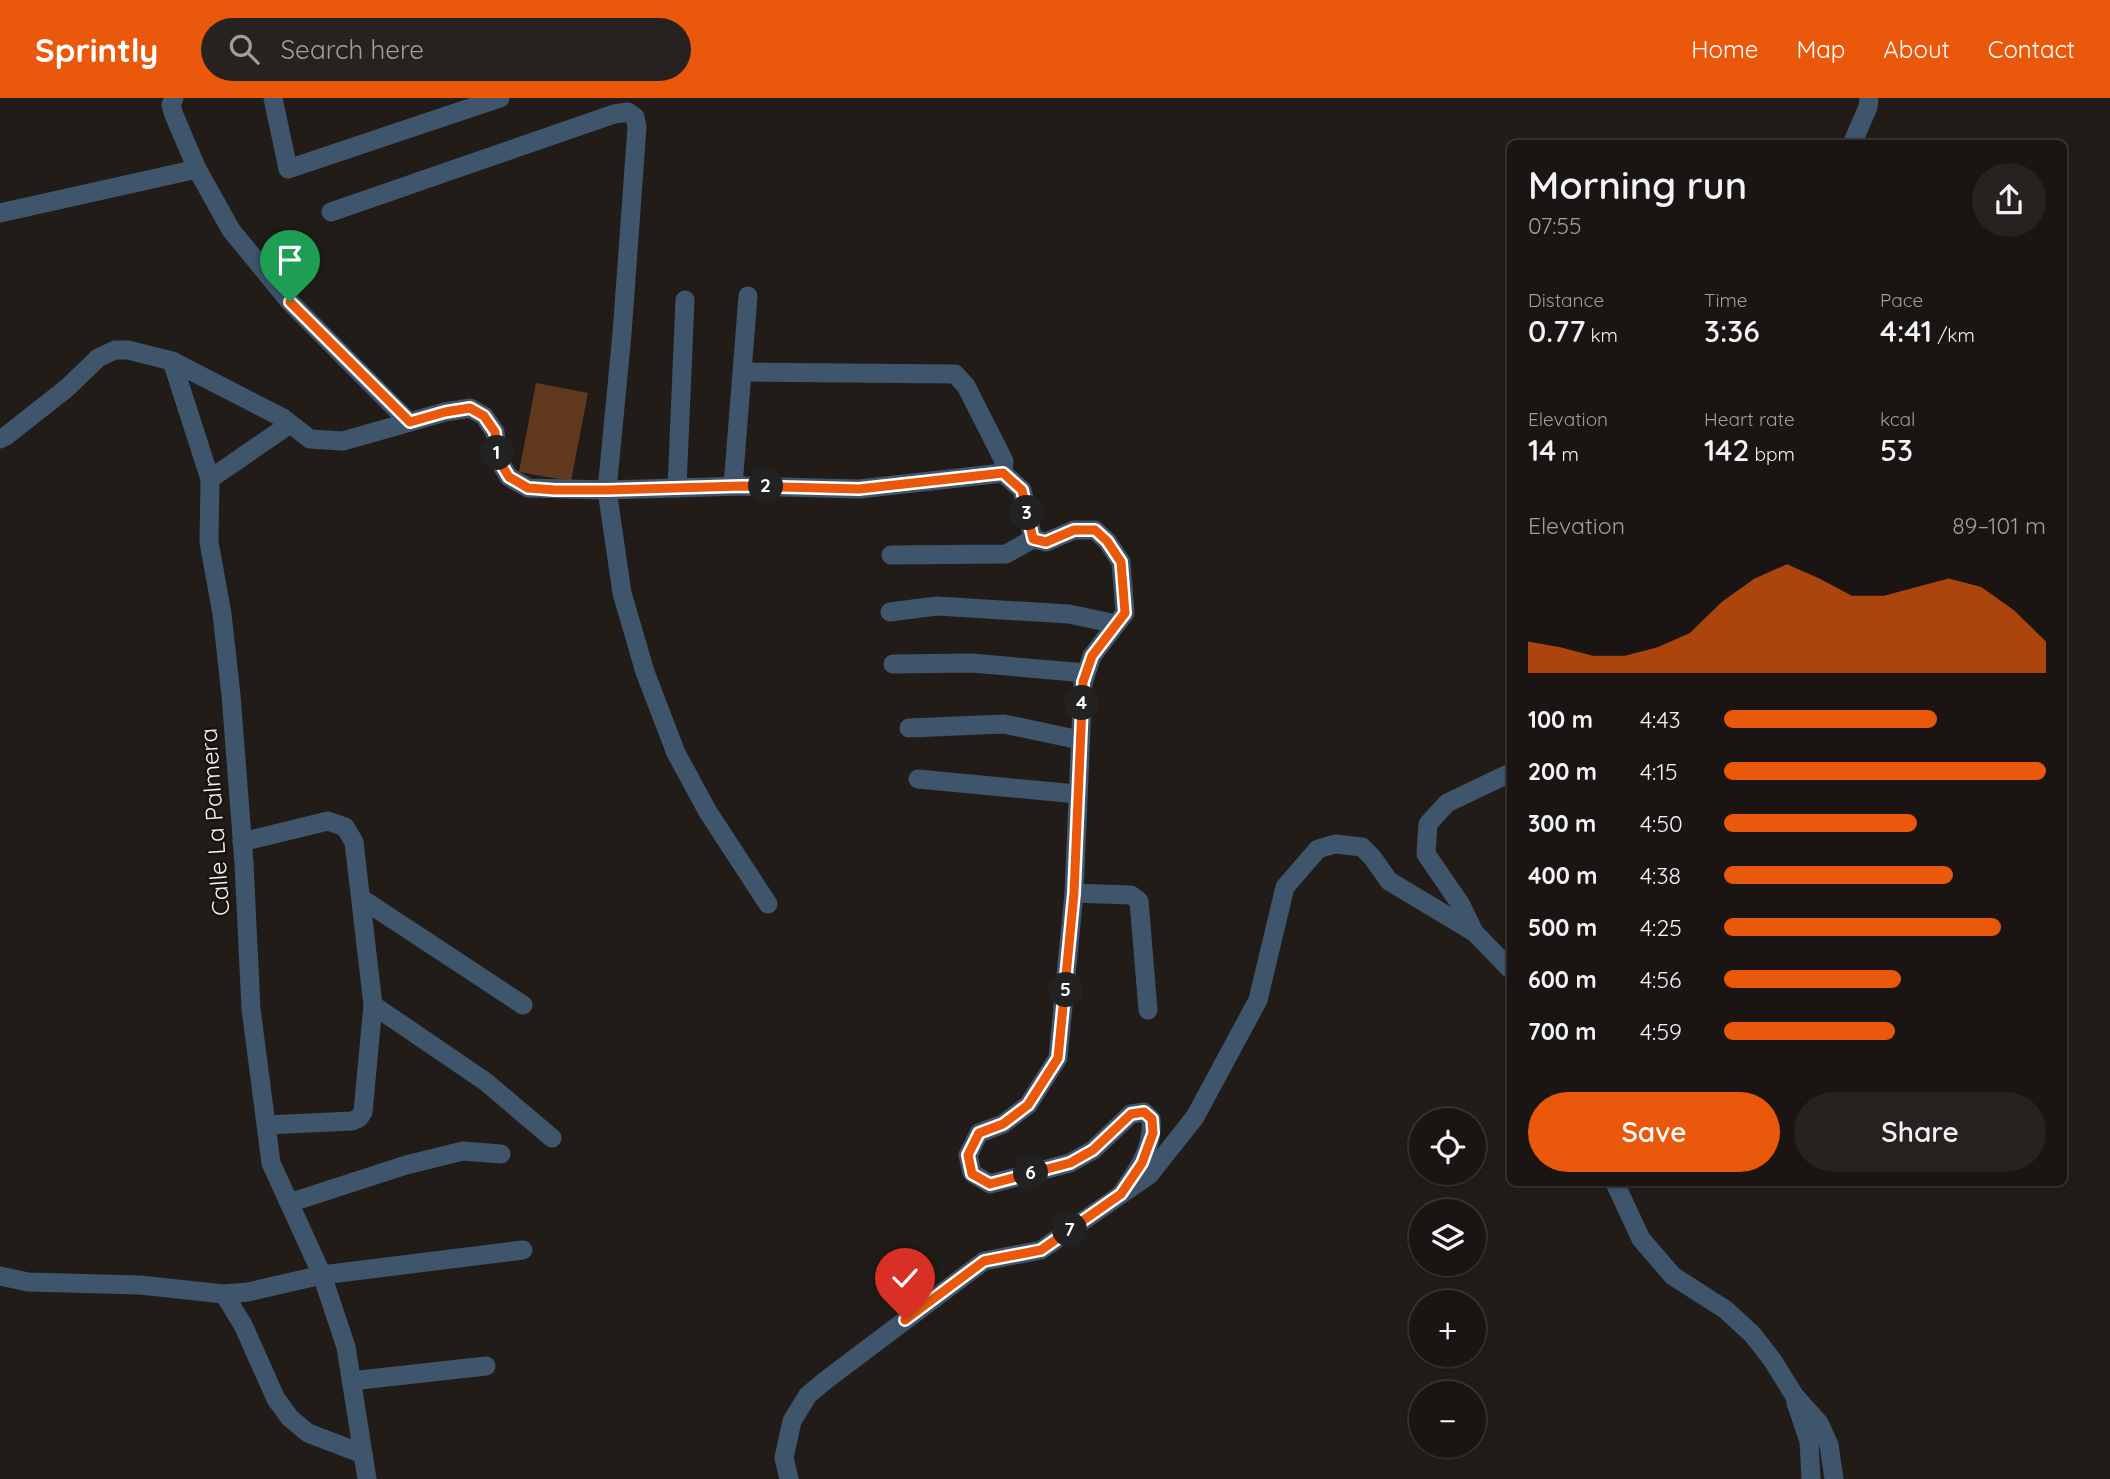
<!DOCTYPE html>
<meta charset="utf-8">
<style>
body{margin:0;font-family:Quicksand,sans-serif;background:#272220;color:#f1f3f6;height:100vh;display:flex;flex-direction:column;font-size:26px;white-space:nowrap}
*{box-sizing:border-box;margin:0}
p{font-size:23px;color:#9f9f9f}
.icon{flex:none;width:38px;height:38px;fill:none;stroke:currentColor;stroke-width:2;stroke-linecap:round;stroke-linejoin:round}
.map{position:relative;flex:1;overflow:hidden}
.panel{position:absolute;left:1507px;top:42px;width:560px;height:1046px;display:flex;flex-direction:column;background:#1a1512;border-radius:10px;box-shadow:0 2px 5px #0004,0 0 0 2px #383432}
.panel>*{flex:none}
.controls{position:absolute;left:1409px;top:1010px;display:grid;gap:14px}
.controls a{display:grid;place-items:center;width:77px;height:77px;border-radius:50%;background:#1a1512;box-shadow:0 2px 5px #0004,0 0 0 2px #383432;font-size:35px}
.pin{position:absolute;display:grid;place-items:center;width:60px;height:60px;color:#fff;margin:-72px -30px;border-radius:50% 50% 50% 0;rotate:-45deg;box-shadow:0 0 7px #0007}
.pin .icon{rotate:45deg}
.km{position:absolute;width:35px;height:35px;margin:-18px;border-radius:50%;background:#222;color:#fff;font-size:19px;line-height:35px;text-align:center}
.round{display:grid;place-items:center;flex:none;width:74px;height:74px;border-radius:37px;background:#272220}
.summary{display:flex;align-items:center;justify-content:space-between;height:119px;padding:0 21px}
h1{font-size:38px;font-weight:600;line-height:52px}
.figures{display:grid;grid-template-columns:repeat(3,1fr);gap:10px;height:119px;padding:7px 21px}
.figures div{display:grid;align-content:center}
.figures b{font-size:30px;font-weight:600}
.figures small{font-size:19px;font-weight:400}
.figures p{font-size:19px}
.chart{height:196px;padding:14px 21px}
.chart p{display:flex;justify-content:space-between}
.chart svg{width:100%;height:126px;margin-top:7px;fill:#ea580c;opacity:.7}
.cta{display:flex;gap:14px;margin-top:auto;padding:14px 21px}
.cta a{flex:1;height:80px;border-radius:42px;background:#ea580c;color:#fff;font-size:28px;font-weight:600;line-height:80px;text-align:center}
.cta a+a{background:#272220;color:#f1f3f6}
ul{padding:0 21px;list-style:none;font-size:23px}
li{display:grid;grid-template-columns:112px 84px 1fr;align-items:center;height:52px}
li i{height:18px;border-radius:9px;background:#ea580c}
header{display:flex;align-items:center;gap:42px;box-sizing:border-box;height:98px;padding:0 35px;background:#ea580c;color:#fff}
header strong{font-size:33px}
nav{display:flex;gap:38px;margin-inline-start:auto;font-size:24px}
.search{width:490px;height:63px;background:#272220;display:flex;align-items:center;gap:18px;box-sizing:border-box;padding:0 24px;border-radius:38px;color:#9f9f9f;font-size:26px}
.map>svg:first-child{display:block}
.green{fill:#61391e}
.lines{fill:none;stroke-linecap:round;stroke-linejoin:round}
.street{stroke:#3f556b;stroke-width:19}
.route-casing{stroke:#fff;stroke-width:14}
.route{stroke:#ea580c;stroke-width:9}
.labels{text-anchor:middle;stroke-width:5;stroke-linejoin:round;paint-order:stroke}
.street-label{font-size:24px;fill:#f7f2ef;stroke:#19130f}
</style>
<header>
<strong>Sprintly</strong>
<div class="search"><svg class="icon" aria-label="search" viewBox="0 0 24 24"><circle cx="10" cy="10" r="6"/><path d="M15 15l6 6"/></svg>Search here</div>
<nav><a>Home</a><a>Map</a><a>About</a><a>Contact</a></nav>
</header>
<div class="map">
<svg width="2110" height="1381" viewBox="0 0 2110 1381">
<rect width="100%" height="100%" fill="#221c18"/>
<polygon class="green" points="536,285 588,295 571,383 519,374"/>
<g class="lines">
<g class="street">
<polyline points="174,0 171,7 174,17 197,71 231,132 290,204 409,324"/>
<polyline points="273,0 288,71 500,0"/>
<polyline points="1852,46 1868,9 1869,0"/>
<polyline points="331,114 614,16 628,14 635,19 637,29 622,236 607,392 622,495 645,574 676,655 708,714 768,806"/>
<polyline points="0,115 197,71"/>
<polyline points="172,263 210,381 209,444 222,516 231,597 244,765 251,911 271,1065 322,1177 346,1249 363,1356"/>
<polyline points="743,274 955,276 966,288 1004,363 1003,375"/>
<path d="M0,341L6,338L67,290L98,260L115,252H128L172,263L283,320L310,341L343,343L445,314L470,310L484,318L495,334L498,361L509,379L528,390L607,392L742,388L859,391L1003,375L1022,392L1033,441L1046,444L1074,432H1095L1107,443L1121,464L1125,515L1092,558L1083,585L1074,795L1058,960L1028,1007L1003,1026L979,1035L968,1057L972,1075L990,1086L1070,1065L1093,1052L1131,1016L1144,1014L1151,1021C1154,1050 1137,1073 1121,1096"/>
<polyline points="210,381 290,326"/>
<polyline points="733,388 748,198"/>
<polyline points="677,390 685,202"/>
<polyline points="891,457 1006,456 1033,441"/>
<polyline points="890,514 937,508 1069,516 1116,526"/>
<polyline points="893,566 971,565 1086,575"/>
<polyline points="909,630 1004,626 1080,642"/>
<polyline points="1510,675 1447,705 1428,726 1426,756 1461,807 1474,834 1510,871"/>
<polyline points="918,681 1077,696"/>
<polyline points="242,744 328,723 345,729 354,744 373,907 363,1014 359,1020 352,1023 266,1027"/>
<polyline points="1074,795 1131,797 1139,803 1148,912"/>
<polyline points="362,801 523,907"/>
<polyline points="373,907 486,984 552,1040"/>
<polyline points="1615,1085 1641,1141 1673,1178 1726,1212 1753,1237 1773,1263 1794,1297 1819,1325 1829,1347 1834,1381"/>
<polyline points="289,1105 406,1067 463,1053 501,1056"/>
<polyline points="0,1178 28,1184 140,1187 224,1196 248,1194 322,1177 523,1152"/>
<polyline points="224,1196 243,1227 276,1301 290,1320 308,1335 363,1356 367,1381"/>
<polyline points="351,1283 486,1268"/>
<polyline points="1796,1305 1809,1343 1811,1381"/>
<polyline points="789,1381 784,1360 792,1323 808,1297 826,1282 984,1163 1041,1152 1149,1077 1195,1019 1258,902 1285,789 1318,751 1335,746 1362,749 1372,759 1389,783 1474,834"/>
</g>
</g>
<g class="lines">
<g class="route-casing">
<polyline id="route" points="290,204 410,324 445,314 470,310 484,318 495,334 498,361 509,379 528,390 555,392 607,392 742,388 859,391 1003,375 1022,392 1033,441 1046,444 1074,432 1095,432 1107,443 1121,464 1125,515 1092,558 1083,584 1074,795 1058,960 1028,1007 1003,1026 979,1035 968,1057 972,1076 990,1086 1070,1065 1093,1052 1131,1016 1144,1014 1152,1021 1153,1035 1142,1065 1121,1096 1041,1152 984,1163 905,1222"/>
</g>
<use href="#route" class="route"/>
</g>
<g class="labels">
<g class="street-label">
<text transform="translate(215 724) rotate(-94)" y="8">Calle La Palmera</text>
</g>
</g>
</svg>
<div class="controls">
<a><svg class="icon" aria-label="locate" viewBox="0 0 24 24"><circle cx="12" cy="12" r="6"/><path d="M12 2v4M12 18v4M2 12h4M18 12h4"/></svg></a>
<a><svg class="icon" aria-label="layers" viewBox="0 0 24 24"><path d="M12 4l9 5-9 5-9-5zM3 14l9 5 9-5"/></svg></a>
<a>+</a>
<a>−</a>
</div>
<div class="pin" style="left:290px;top:204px;background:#1e9e55"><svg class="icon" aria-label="arrive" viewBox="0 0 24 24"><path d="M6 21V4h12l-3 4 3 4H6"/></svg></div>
<div class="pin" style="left:905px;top:1222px;background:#d93025"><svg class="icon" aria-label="check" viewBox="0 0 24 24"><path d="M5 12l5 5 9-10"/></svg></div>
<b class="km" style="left:497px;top:355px">1</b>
<b class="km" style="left:766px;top:388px">2</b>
<b class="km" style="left:1027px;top:415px">3</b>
<b class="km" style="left:1082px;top:605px">4</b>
<b class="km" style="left:1066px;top:892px">5</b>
<b class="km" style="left:1031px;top:1075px">6</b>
<b class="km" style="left:1070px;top:1132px">7</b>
<section class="panel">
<div class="summary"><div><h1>Morning run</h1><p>07:55</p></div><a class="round"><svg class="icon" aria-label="share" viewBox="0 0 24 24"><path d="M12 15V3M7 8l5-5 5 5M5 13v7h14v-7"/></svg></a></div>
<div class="figures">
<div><p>Distance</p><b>0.77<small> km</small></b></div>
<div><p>Time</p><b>3:36</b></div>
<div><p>Pace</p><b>4:41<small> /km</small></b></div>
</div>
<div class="figures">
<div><p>Elevation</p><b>14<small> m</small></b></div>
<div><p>Heart rate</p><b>142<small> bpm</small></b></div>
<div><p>kcal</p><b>53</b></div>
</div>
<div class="chart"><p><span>Elevation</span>89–101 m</p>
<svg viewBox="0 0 160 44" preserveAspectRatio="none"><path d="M0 44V33L10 35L20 38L30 38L40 35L50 30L60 19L70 11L80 6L90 11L100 17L110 17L120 14L130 11L140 14L150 22L160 33V44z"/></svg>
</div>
<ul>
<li><b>100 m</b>4:43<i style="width:66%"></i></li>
<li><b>200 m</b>4:15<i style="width:100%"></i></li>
<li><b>300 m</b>4:50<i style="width:60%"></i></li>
<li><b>400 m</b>4:38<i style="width:71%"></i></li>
<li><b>500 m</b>4:25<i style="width:86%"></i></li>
<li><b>600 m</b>4:56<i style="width:55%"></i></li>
<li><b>700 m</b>4:59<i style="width:53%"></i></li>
</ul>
<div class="cta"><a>Save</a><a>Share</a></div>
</section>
</div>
